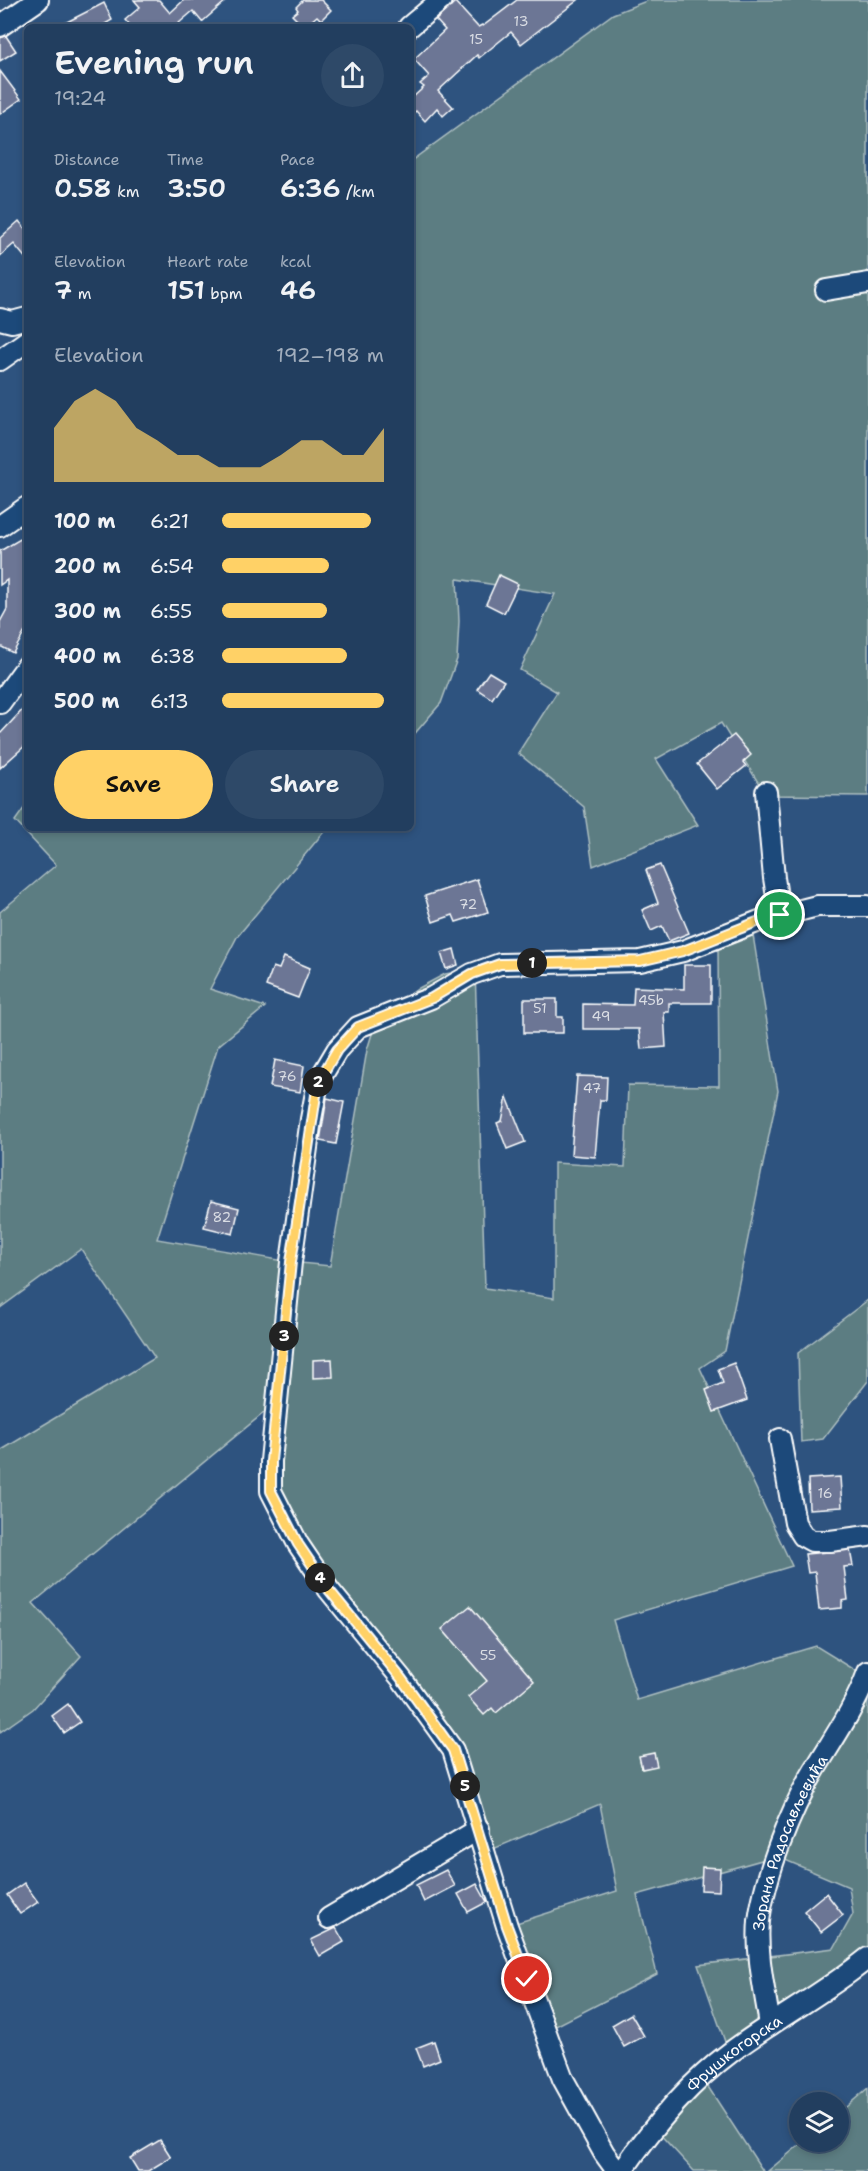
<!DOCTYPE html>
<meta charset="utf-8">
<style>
body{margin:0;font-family:"Shantell Sans",sans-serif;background:#2e4968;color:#f1f3f6;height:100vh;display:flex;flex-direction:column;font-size:22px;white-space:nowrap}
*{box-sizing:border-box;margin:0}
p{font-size:20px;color:#a2aebd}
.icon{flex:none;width:33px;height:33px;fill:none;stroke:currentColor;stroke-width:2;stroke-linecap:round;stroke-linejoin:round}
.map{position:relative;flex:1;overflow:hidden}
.details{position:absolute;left:24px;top:24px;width:390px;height:807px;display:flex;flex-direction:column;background:#223e5f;border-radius:9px;box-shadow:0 3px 9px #0003,0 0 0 2px #3f5774}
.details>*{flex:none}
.buttons{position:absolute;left:789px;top:2092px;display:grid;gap:12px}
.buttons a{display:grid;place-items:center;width:60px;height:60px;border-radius:50%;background:#223e5f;box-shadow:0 3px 9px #0003,0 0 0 2px #3f5774;font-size:30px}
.pin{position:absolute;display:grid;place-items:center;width:51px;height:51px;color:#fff;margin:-26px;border:3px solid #fff;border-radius:50%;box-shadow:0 2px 6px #0007}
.km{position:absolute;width:30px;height:30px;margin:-15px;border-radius:50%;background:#222;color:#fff;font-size:16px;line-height:30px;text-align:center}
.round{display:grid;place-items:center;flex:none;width:63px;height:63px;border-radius:32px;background:#2e4968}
.headline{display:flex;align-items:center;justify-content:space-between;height:102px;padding:0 30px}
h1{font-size:33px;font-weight:600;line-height:45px}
.figures{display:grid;grid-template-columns:repeat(3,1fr);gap:9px;height:102px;padding:6px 30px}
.figures div{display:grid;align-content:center}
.figures b{font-size:26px;font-weight:600}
.figures small{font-size:16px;font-weight:400}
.figures p{font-size:16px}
.chart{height:168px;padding:12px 30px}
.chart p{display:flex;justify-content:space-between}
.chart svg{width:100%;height:108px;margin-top:6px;fill:#ffd166;opacity:.7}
.primary-button{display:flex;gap:12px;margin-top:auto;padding:12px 30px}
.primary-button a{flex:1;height:69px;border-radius:36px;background:#ffd166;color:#111;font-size:24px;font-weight:600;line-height:69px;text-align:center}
.primary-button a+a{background:#2e4968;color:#f1f3f6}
ul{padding:0 30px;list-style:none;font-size:20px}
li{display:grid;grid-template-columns:96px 72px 1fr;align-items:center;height:45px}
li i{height:15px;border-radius:8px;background:#ffd166}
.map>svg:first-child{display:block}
.green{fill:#5b7d82;stroke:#adbec0;stroke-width:1.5}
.building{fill:#6c7695;stroke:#fff;stroke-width:1.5}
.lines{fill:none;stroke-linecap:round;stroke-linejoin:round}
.minor-casing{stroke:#fff;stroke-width:24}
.minor{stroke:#1f4a7a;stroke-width:20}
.route-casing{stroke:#fff;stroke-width:12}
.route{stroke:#ffd166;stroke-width:8}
.labels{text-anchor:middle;stroke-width:6;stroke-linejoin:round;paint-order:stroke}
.number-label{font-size:14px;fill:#dadde4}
.street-label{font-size:16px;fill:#fff;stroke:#1f4a7a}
</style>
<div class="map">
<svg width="868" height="2171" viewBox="0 0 868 2171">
<rect width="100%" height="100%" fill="#2e537f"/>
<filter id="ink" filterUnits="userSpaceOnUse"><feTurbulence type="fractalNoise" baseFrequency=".0167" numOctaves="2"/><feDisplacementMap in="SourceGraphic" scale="12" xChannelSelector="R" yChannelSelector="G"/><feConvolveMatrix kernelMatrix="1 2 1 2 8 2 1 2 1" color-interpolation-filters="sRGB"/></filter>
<g filter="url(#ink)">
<g class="green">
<polygon points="649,0 868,0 868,796 766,795 721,723 656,759 698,825 593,866 584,807 518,753 557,692 520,670 555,594 457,579 459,621 457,659 441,703 411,738 411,161 613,14"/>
<polygon points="27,804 27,828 327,828 237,937 210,989 265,1007 218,1046 157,1239 290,1262 330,1266 367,1050 377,1018 419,988 445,974 475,969 485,1288 554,1298 554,1163 625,1167 628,1085 719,1086 718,945 752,929 778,1091 725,1351 700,1368 792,1566 613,1620 637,1700 816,1646 868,1678 868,1958 729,2053 698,1965 834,1948 853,1914 849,1887 776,1856 637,1895 657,1974 546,2031 507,1926 617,1891 600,1804 486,1852 453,1750 271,1491 277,1402 33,1603 81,1656 33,1709 0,1732 0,1451 155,1358 81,1249 0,1308 0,912 56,865 15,821"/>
<polygon points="868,1300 868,1381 823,1439 801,1442 798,1353"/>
<polygon points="701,2076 763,2171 694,2171 655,2129"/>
<polygon points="868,2088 868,2171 768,2171 803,2142 838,2142 839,2113"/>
</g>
<g class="building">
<polygon points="134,0 159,0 170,13 184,0 227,0 202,22 193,11 179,23 182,27 131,27 125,20 140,7"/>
<polygon points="303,0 321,0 331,10 321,20 317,16 304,27 292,15 298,10 296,7"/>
<polygon points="517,0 578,0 521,44 511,32 479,58 477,55 438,91 453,107 443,116 437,108 425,121 416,111 412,114 411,99 424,87 420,84 429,76 414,59 445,30 436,20 455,2 478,27 482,25 483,26"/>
<polygon points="104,3 112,20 100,27 57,27"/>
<polygon points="6,36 16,51 0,61 0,38"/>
<polygon points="0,71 21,99 0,114"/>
<polygon points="19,221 27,231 27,260 14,244 0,256 0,238"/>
<polygon points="27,535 27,628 13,653 0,646 0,622 7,609 7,580 0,585 0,551"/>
<polygon points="499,575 518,584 504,613 486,604"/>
<polygon points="489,672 504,681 492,699 477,689"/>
<polygon points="27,705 27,744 0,768 0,734"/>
<polygon points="734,735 751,755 743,762 746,766 717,789 697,764"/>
<polygon points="660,865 689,933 669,941 662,926 651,931 642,910 658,903 646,870"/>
<polygon points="477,879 488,912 456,922 453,915 433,922 425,896"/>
<polygon points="454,949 458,965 446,969 441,953"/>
<polygon points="284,957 310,968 298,998 266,986 273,967 279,969"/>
<polygon points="684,965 711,965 711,1003 669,1003 669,1012 664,1012 666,1047 641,1049 639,1029 583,1029 583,1004 633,1005 634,987 684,989"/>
<polygon points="524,999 557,999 557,1017 563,1017 563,1033 524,1033"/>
<polygon points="275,1060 304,1066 300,1092 270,1087"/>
<polygon points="577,1076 607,1077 606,1100 600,1100 595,1157 571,1155"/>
<polygon points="507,1097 525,1142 507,1149 497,1123 502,1121"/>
<polygon points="327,1098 344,1102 336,1144 320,1141"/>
<polygon points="211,1201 239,1208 233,1234 204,1227"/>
<polygon points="332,1359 333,1377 313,1378 313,1360"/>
<polygon points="734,1363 747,1400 714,1412 706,1390 723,1383 718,1369"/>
<polygon points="840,1477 842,1507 809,1509 808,1479"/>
<polygon points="850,1550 853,1566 844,1567 848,1600 842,1601 842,1608 819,1610 815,1572 808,1573 805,1554"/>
<polygon points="470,1606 534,1681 496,1713 492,1708 484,1715 468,1697 487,1681 442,1629"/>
<polygon points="68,1704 80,1722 64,1733 52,1716"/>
<polygon points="654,1753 657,1766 642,1769 639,1756"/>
<polygon points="702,1867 720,1868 719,1891 701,1890"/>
<polygon points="446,1870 455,1886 424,1902 416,1885"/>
<polygon points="24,1883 38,1902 20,1914 7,1895"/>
<polygon points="477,1884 487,1902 468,1912 458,1894"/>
<polygon points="826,1893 843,1915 821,1932 804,1911"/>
<polygon points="336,1928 344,1942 320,1956 311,1940"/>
<polygon points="631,2014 644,2036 624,2047 612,2025"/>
<polygon points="434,2041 440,2059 423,2066 416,2048"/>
<polygon points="160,2140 171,2157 148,2171 138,2171 130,2158"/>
</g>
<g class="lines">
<g class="minor-casing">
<g id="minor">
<polyline points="0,26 38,0"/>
<polyline points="409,27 441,0"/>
<polyline points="826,290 868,283"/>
<polyline points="0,319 12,322 27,318"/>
<polyline points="0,360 27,341"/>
<polyline points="0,526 27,507"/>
<polyline points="0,703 27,666"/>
<polyline points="766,792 774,878 780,915"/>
<polyline points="780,1439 795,1523 803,1536 812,1541 830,1541 868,1536"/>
<polyline points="329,1918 479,1829"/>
<path id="s1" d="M770,2025C765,1992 756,1955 759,1921C765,1875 790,1811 814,1771C833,1739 855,1708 868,1672"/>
<polyline points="617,2171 604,2153 563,2079 507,1926 453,1750 401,1678 329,1590 298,1544 271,1491 271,1461 291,1262 311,1119 318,1082 337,1050 358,1027 431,998 472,974 500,964 640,961 683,951 762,920 817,906 868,906"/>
<path id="s2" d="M622,2171C651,2129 689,2083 731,2052C775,2019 825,1993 868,1958"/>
</g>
</g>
<use href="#minor" class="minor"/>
</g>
</g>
<g class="lines" filter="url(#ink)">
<g class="route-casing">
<polyline id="route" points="527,1979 507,1926 453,1750 401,1678 329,1590 298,1544 271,1491 271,1461 291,1262 318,1082 337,1050 358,1027 432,998 472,974 500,964 640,961 683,951 762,920 780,915"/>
</g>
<use href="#route" class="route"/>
</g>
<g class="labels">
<g class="number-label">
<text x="521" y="26">13</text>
<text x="476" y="44">15</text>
<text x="468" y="909">72</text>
<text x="651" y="1005">45b</text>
<text x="540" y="1013">51</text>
<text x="601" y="1021">49</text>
<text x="287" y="1081">76</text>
<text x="592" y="1093">47</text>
<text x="222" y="1222">82</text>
<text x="825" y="1498">16</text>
<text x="488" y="1660">55</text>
</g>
<g class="street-label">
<text dy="6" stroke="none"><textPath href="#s1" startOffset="189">Зорана Радосављевића</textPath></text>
<text dy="6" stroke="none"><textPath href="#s2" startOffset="164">Фрушкогорска</textPath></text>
</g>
</g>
</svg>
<div class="buttons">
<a><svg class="icon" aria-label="layers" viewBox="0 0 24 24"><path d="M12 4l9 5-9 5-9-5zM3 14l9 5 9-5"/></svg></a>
</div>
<div class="pin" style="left:780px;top:915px;background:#1e9e55"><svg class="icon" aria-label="arrive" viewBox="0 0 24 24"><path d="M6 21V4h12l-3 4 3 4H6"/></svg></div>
<div class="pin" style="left:527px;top:1979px;background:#d93025"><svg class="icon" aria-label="check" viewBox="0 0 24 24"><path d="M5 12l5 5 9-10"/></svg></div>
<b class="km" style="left:532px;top:963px">1</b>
<b class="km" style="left:318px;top:1082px">2</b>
<b class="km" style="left:284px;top:1336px">3</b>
<b class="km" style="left:320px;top:1578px">4</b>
<b class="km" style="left:465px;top:1786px">5</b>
<section class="details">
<div class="headline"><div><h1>Evening run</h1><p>19:24</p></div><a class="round"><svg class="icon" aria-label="share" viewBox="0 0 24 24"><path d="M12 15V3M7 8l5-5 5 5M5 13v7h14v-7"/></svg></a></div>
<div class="figures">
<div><p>Distance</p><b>0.58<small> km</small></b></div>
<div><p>Time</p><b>3:50</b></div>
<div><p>Pace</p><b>6:36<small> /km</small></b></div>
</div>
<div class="figures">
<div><p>Elevation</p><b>7<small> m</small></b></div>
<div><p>Heart rate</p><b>151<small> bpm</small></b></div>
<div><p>kcal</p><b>46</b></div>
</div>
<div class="chart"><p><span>Elevation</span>192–198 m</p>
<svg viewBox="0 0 160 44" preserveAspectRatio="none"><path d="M0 44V22L10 11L20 6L30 11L40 22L50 27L60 33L70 33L80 38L90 38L100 38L110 33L120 27L130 27L140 33L150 33L160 22V44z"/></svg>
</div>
<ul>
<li><b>100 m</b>6:21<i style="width:92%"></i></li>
<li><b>200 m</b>6:54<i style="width:66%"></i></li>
<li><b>300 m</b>6:55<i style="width:65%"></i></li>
<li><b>400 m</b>6:38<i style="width:77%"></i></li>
<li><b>500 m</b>6:13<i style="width:100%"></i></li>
</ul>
<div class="primary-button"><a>Save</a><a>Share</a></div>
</section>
</div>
